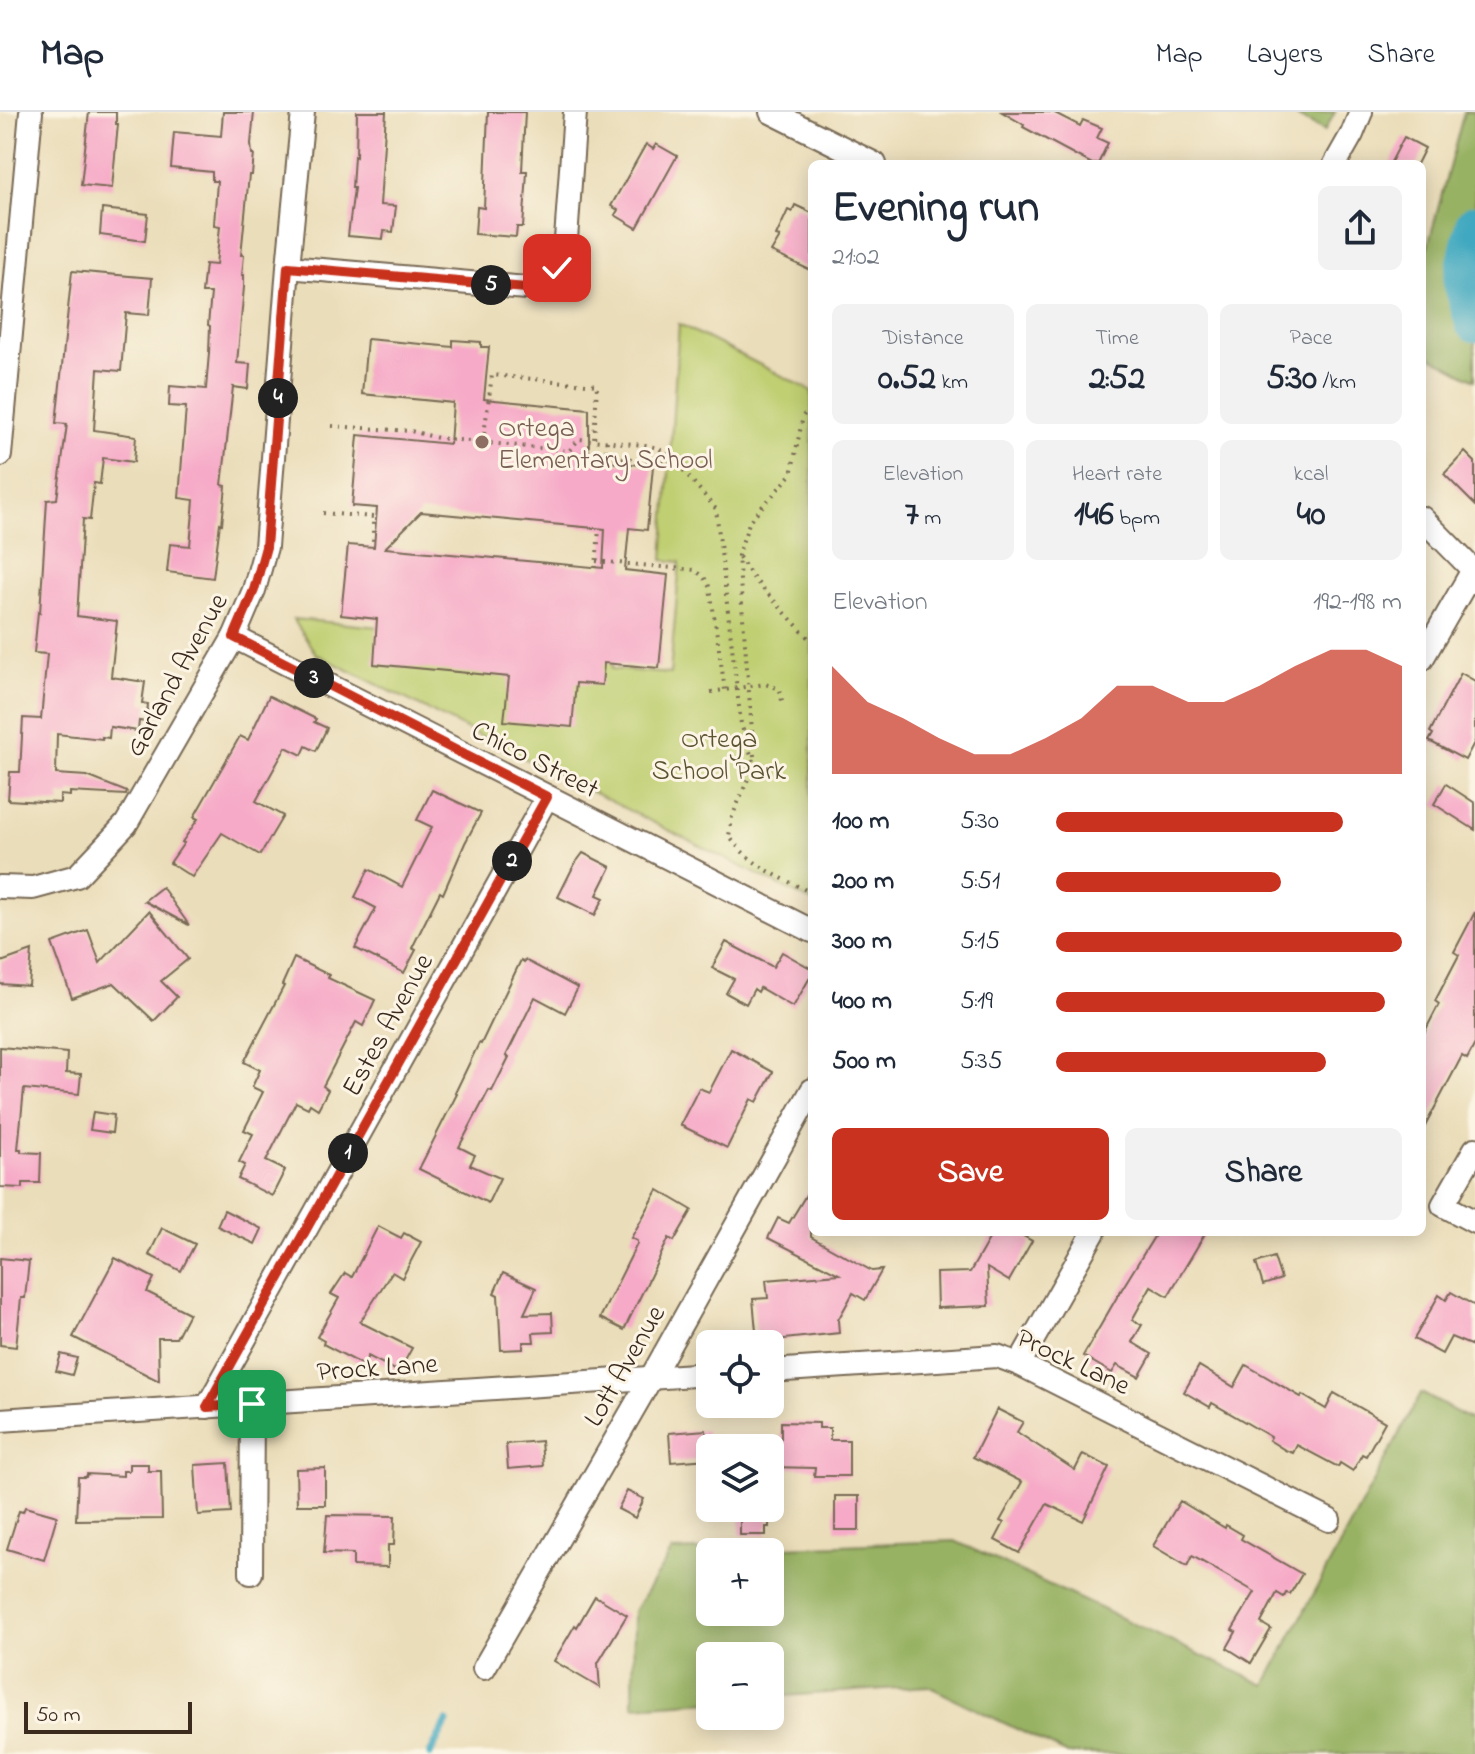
<!DOCTYPE html>
<meta charset="utf-8">
<style>
body{margin:0;font-family:"Indie Flower",sans-serif;background:#f2f2f3;color:#1f2937;height:100vh;display:flex;flex-direction:column;font-size:30px;white-space:nowrap}
*{box-sizing:border-box;margin:0}
p{font-size:26px;color:#747a83}
.icon{flex:none;width:44px;height:44px;fill:none;stroke:currentColor;stroke-width:2;stroke-linecap:round;stroke-linejoin:round}
.map{position:relative;flex:1;overflow:hidden}
.panel{position:absolute;left:808px;top:48px;width:618px;height:1076px;display:flex;flex-direction:column;background:#fff;border-radius:12px;box-shadow:0 4px 20px #0003}
.panel>*{flex:none}
.buttons{position:absolute;left:696px;top:1218px;display:grid;gap:16px}
.buttons a{display:grid;place-items:center;width:88px;height:88px;border-radius:12px;background:#fff;box-shadow:0 4px 20px #0003;font-size:40px}
.scale{position:absolute;left:24px;bottom:20px;width:168px;box-sizing:border-box;padding-left:8px;border:4px solid #3b2a1e;border-top:0;font-size:22px;line-height:28px;white-space:nowrap;color:#3b2a1e;-webkit-text-stroke:6px #fcf5e5;paint-order:stroke}
.pin{position:absolute;display:grid;place-items:center;width:68px;height:68px;color:#fff;margin:-34px;border-radius:16px;box-shadow:0 4px 12px #0006}
.km{position:absolute;width:40px;height:40px;margin:-20px;border-radius:50%;background:#222;color:#fff;font-size:22px;line-height:40px;text-align:center}
.round{display:grid;place-items:center;flex:none;width:84px;height:84px;border-radius:12px;background:#f2f2f3}
.head{display:flex;align-items:center;justify-content:space-between;height:136px;padding:0 24px}
h1{font-size:44px;font-weight:800;line-height:60px}
.stats{display:grid;grid-template-columns:repeat(3,1fr);gap:12px;height:136px;padding:8px 24px}
.stats div{display:grid;align-content:center;border-radius:12px;background:#f2f2f3;text-align:center}
.stats b{font-size:34px;font-weight:800}
.stats small{font-size:22px;font-weight:400}
.stats p{font-size:22px}
.chart{height:224px;padding:16px 24px}
.chart p{display:flex;justify-content:space-between}
.chart svg{width:100%;height:144px;margin-top:8px;fill:#c8321e;opacity:.7}
.action{display:flex;gap:16px;margin-top:auto;padding:16px 24px}
.action a{flex:1;height:92px;border-radius:12px;background:#c8321e;color:#fff;font-size:32px;font-weight:800;line-height:92px;text-align:center}
.action a+a{background:#f2f2f3;color:#1f2937}
ul{padding:0 24px;list-style:none;font-size:26px}
li{display:grid;grid-template-columns:128px 96px 1fr;align-items:center;height:60px}
li i{height:20px;border-radius:10px;background:#c8321e}
header{display:flex;align-items:center;gap:48px;box-sizing:border-box;height:112px;padding:0 40px;background:#fff;border-bottom:2px solid #e0e1e3}
header strong{font-size:38px}
nav{display:flex;gap:44px;margin-inline-start:auto;font-size:28px}
.map>svg:first-child{display:block}
.green{fill:#c0cf72;stroke:#7e7c48;stroke-width:2}
.forest{fill:#98b264;stroke:#6a6e41;stroke-width:2;fill-rule:evenodd}
.lines{fill:none;stroke-linecap:round;stroke-linejoin:round}
.stream{stroke:#40a8c0;stroke-width:7}
.river{stroke:#40a8c0;stroke-width:40}
.building{fill:#f6aac7;fill-rule:evenodd}
.minor-casing{stroke:#786954;stroke-width:26}
.path{stroke:#786954;stroke-width:4;stroke-dasharray:2 6;stroke-linecap:butt}
.minor{stroke:#fff;stroke-width:22}
.route-casing{stroke:#fff;stroke-width:16}
.route{stroke:#c8321e;stroke-width:10}
.education-dot{fill:#8d6e63;stroke:#fcf5e5;stroke-width:3}
.labels{text-anchor:middle;stroke-width:6;stroke-linejoin:round;paint-order:stroke}
.education-label{font-size:28px;fill:#785e54;stroke:#fcf5e5;text-anchor:start}
.street-label{font-size:28px;fill:#3b2a1e;stroke:#fcf5e5}
.park-label{font-size:28px;fill:#5c5333;stroke:#fcf5e5}
</style>
<header>
<strong>Map</strong>
<nav><a>Map</a><a>Layers</a><a>Share</a></nav>
</header>
<div class="map">
<svg width="1475" height="1642" viewBox="0 0 1475 1642">
<rect width="100%" height="100%" fill="#fcf5e5"/>
<filter id="ink" filterUnits="userSpaceOnUse"><feTurbulence type="fractalNoise" baseFrequency=".0125" numOctaves="2"/><feDisplacementMap in="SourceGraphic" scale="16" xChannelSelector="R" yChannelSelector="G"/><feConvolveMatrix kernelMatrix="1 2 1 2 8 2 1 2 1" color-interpolation-filters="sRGB"/></filter>
<filter id="wash" filterUnits="userSpaceOnUse"><feTurbulence type="fractalNoise" baseFrequency=".006" numOctaves="4" result="noise"/><feDisplacementMap in="SourceGraphic" scale="32" xChannelSelector="R" yChannelSelector="G"/><feGaussianBlur stdDeviation="1.8" result="paint"/><feColorMatrix in="noise" values="0 0 0 0 0 0 0 0 0 0 0 0 0 0 0 0 0 1.4 0 .05"/><feComposite in="paint" operator="in"/></filter>
<g filter="url(#wash)">
<rect width="100%" height="100%" fill="#eaddb9"/>
<polygon class="green" points="679,212 812,279 812,790 316,542 293,507 614,537 612,557 670,562 680,450 663,448"/>
<g class="forest">
<polygon points="1288,0 1335,0 1325,19"/>
<polygon points="1464,0 1475,0 1475,268 1422,240 1422,156"/>
<path d="M1421,1281L1475,1310V1642H1068L928,1574L770,1585V1544H710V1589L633,1594L634,1499L672,1439L955,1429L1265,1573ZM710,1440H770V1500H710Z"/>
</g>
<g class="lines">
<polyline class="stream" points="430,1642 447,1610"/>
<polyline class="river" points="1475,113 1463,170 1475,211"/>
</g>
<g id="blocks">
<g class="building">
<polygon points="89,0 116,0 116,12 118,12 112,76 81,73"/>
<polygon points="223,0 254,0 251,32 252,42 254,42 252,63 249,63 241,143 244,143 242,163 244,163 244,175 237,251 250,252 248,277 233,275 222,373 226,374 222,412 220,411 213,466 167,460 170,432 190,434 194,388 179,386 186,295 169,294 170,274 206,277 209,241 210,214 208,213 211,181 202,181 205,152 216,153 220,114 214,113 217,69 212,69 212,60 171,56 174,20 221,24"/>
<polygon points="357,0 386,0 380,93 396,94 393,120 384,119 383,127 348,124 354,76 352,76 354,44 356,45"/>
<polygon points="488,0 525,0 522,59 527,59 526,76 523,115 517,115 516,125 475,122 477,95 484,96"/>
<polygon points="1002,0 1053,0 1080,14 1083,8 1102,16 1097,26 1108,31 1098,52 1092,52 1023,15 1024,13"/>
<polygon points="1404,25 1425,36 1417,52 1390,52"/>
<polygon points="646,32 653,37 656,32 677,44 637,116 615,103 618,98 611,94"/>
<polygon points="795,93 812,101 812,159 771,140 780,125 776,124 788,98 792,100"/>
<polygon points="102,97 148,102 145,129 100,123"/>
<polygon points="72,159 152,166 149,203 126,201 121,259 98,257 94,318 136,324 134,350 103,346 100,372 94,371 90,408 83,407 77,504 117,509 111,565 145,570 142,591 148,592 146,610 139,609 138,619 110,615 109,626 102,625 102,627 57,622 56,662 87,664 127,680 126,683 70,680 70,684 60,683 60,691 8,688 10,660 20,660 23,606 41,607 47,542 34,541 38,500 40,501 47,388 57,387 67,312 56,311"/>
<path d="M367,227L453,235V228L481,230V235H489L484,287L589,297V344L608,346V350L653,354L647,418L629,416L625,458L668,463L659,556L604,551L602,573L576,571L572,615L504,609L509,565L374,552L377,507L341,503L348,433L374,435L377,396L352,394L358,323L450,332L453,291L362,282ZM421,400L605,417L603,456L385,436Z"/>
<polygon points="1465,340 1475,350 1475,393 1444,362"/>
<polygon points="1461,561 1475,569 1475,629 1465,648 1429,629 1433,622 1430,620"/>
<polygon points="269,584 316,607 314,610 327,616 316,639 306,634 302,643 286,635 256,689 283,704 260,743 222,721 192,765 170,751 184,731 182,730 198,707 194,705 240,624 248,628"/>
<polygon points="1446,672 1475,691 1475,718 1434,692"/>
<polygon points="432,678 481,701 465,731 443,782 440,780 412,836 416,838 404,861 355,836 376,796 355,785 369,757 402,775 432,715 417,708"/>
<polygon points="583,741 611,755 597,783 604,786 595,803 558,785 574,753"/>
<polygon points="162,775 189,813 144,789"/>
<polygon points="149,799 188,847 161,869 177,885 154,909 114,871 72,886 52,831 88,818 100,851"/>
<polygon points="1475,800 1475,932 1467,947 1462,944 1422,1020 1422,925 1439,892 1435,889 1459,843 1454,840"/>
<polygon points="726,830 773,855 782,840 812,857 812,862 793,895 760,876 758,880 754,877 746,892 726,881 734,867 712,856"/>
<polygon points="32,839 29,874 0,872 1,850"/>
<polygon points="294,846 329,863 328,866 375,888 363,914 356,910 323,974 328,978 318,997 310,992 308,996 296,990 266,1049 285,1058 272,1084 238,1067 245,1053 239,1050 253,1022 244,1018 263,980 252,975 260,958 244,950 284,874 282,873"/>
<polygon points="521,848 524,850 525,848 578,876 565,901 535,885 506,944 509,945 492,979 489,978 459,1035 475,1043 470,1053 500,1066 488,1091 419,1057 457,982 455,981 479,931 481,932"/>
<polygon points="0,935 67,941 66,961 81,962 79,982 24,977 18,1037 21,1037 21,1040 41,1041 40,1071 23,1071 23,1076 0,1075"/>
<polygon points="731,937 773,960 757,990 751,987 727,1036 680,1013 699,976 709,980"/>
<polygon points="93,1000 114,1003 112,1021 90,1018"/>
<polygon points="812,1073 811,1125 872,1159 882,1158 865,1188 853,1181 838,1208 839,1221 757,1230 753,1187 768,1186 766,1168 839,1162 768,1126 778,1106 789,1111"/>
<polygon points="658,1078 692,1098 674,1129 669,1126 624,1218 600,1206 637,1132 637,1129 631,1126"/>
<polygon points="224,1098 262,1117 255,1132 217,1114"/>
<polygon points="378,1114 401,1126 404,1121 421,1130 402,1166 392,1160 360,1210 412,1236 399,1260 368,1244 363,1253 323,1232 324,1229 317,1225 339,1186 331,1182 345,1161 352,1165"/>
<polygon points="162,1116 195,1132 181,1159 149,1143"/>
<polygon points="993,1120 1016,1120 1032,1129 1009,1169 987,1156 989,1194 937,1196 936,1161 970,1160"/>
<polygon points="1157,1120 1206,1120 1168,1184 1151,1174 1132,1208 1142,1213 1132,1230 1152,1242 1139,1265 1117,1253 1112,1261 1083,1244 1117,1185"/>
<polygon points="1274,1145 1281,1167 1263,1173 1256,1151"/>
<polygon points="0,1146 29,1149 25,1186 21,1186 16,1235 0,1233"/>
<polygon points="115,1146 154,1166 147,1180 189,1201 176,1226 158,1226 159,1269 73,1225"/>
<polygon points="503,1161 536,1176 524,1202 552,1201 553,1220 533,1221 534,1230 523,1230 523,1237 501,1238 498,1183 494,1181"/>
<polygon points="1451,1180 1475,1194 1475,1235 1451,1225 1442,1242 1414,1227 1439,1183 1446,1188"/>
<polygon points="61,1242 77,1246 72,1263 56,1259"/>
<polygon points="1246,1253 1301,1285 1302,1283 1326,1297 1334,1281 1385,1310 1366,1344 1362,1342 1353,1359 1340,1351 1338,1355 1297,1333 1293,1341 1285,1338 1269,1328 1271,1325 1212,1291 1210,1295 1184,1280 1199,1254 1234,1275"/>
<polygon points="997,1297 1023,1310 1017,1320 1075,1358 1083,1342 1109,1355 1083,1409 1047,1392 1019,1441 995,1428 1004,1411 1000,1409 1022,1370 973,1345"/>
<polygon points="781,1310 819,1311 819,1316 830,1316 830,1328 849,1328 849,1364 814,1364 815,1356 770,1355 770,1326 781,1326"/>
<polygon points="706,1318 708,1347 671,1350 669,1321"/>
<polygon points="541,1329 543,1354 508,1357 506,1332"/>
<polygon points="228,1351 231,1401 198,1403 195,1353"/>
<polygon points="129,1352 148,1352 148,1359 161,1359 162,1407 76,1408 78,1365 86,1365 87,1362 123,1364 123,1359 129,1359"/>
<polygon points="325,1356 325,1393 297,1393 296,1357"/>
<polygon points="627,1379 644,1387 635,1406 618,1397"/>
<rect x="835" y="1384" width="24" height="34"/>
<polygon points="1180,1389 1225,1416 1226,1413 1243,1423 1241,1427 1302,1462 1290,1482 1286,1481 1284,1485 1277,1481 1261,1511 1271,1517 1251,1551 1227,1536 1236,1520 1232,1518 1255,1480 1192,1444 1187,1454 1153,1434"/>
<polygon points="25,1395 57,1404 44,1448 7,1437 19,1399 23,1400"/>
<polygon points="740,1396 769,1396 769,1415 766,1415 766,1423 740,1423"/>
<polygon points="327,1403 395,1404 394,1433 388,1433 388,1455 353,1454 353,1442 324,1441"/>
<polygon points="595,1484 627,1503 598,1551 600,1576 554,1549 575,1513 577,1515"/>
</g>
</g>
</g>
<g filter="url(#ink)">
<use href="#blocks" fill-opacity="0" stroke="#786954" stroke-width="2"/>
<g class="lines">
<g class="minor-casing">
<g id="minor">
<polyline points="771,0 875,52"/>
<polyline points="1335,52 1352,22 1361,0"/>
<path d="M288,155L526,176C546,170 555,160 565,142L575,0"/>
<polyline points="0,343 31,0"/>
<polyline points="1422,406 1475,460"/>
<polyline points="234,525 812,819"/>
<polyline points="1422,547 1473,458"/>
<polyline points="0,775 33,776 77,764 126,712 234,525 254,478 266,435 288,155 303,0"/>
<polyline points="1475,1037 1443,1093 1475,1110"/>
<polyline points="1019,1252 1094,1120"/>
<polyline points="770,1259 997,1244 1019,1252 1329,1408"/>
<polyline points="207,1295 547,685"/>
<polyline points="0,1308 710,1262"/>
<polyline points="251,1461 252,1292"/>
<polyline points="484,1556 651,1266 812,978"/>
</g>
</g>
<g class="path">
<polyline points="332,314 411,319 438,326 569,339 579,327 645,333 658,336 673,346 716,397 741,612 754,652"/>
<polyline points="607,329 605,344 701,355"/>
<polyline points="483,330 492,263 597,273 594,329"/>
<polyline points="323,401 373,405 373,435"/>
<polyline points="739,445 754,467 812,530"/>
<polyline points="596,449 695,458 704,465 710,476 725,578"/>
<polyline points="596,456 599,416"/>
<polyline points="711,580 765,572 780,577 782,589"/>
<polyline points="754,644 738,443 750,408 791,363 803,304 809,296 812,295"/>
<path d="M754,653L732,705L729,724C750,754 780,765 812,781"/>
</g>
<use href="#minor" class="minor"/>
</g>
</g>
<g class="lines" filter="url(#ink)">
<g class="route-casing">
<polyline id="route" points="252,1292 207,1295 547,685 234,525 254,478 266,435 288,155 526,176 548,167 557,156"/>
</g>
<use href="#route" class="route"/>
</g>
<circle class="education-dot" cx="482" cy="330" r="8"/>
<g class="labels">
<g class="education-label">
<text x="498" y="324">Ortega<tspan x="498" dy="32">Elementary School</tspan></text>
</g>
<g class="street-label">
<text transform="translate(175 562) rotate(-61)" y="10">Garland Avenue</text>
<text transform="translate(536 646) rotate(27)" y="10">Chico Street</text>
<text transform="translate(386 912) rotate(-61)" y="10">Estes Avenue</text>
<text transform="translate(1074 1248) rotate(25)" y="10">Prock Lane</text>
<text transform="translate(623 1253) rotate(-60)" y="10">Lott Avenue</text>
<text transform="translate(377 1254) rotate(-4)" y="10">Prock Lane</text>
</g>
<g class="park-label">
<text x="719" y="635">Ortega<tspan x="719" dy="32">School Park</tspan></text>
</g>
</g>
</svg>
<div class="buttons">
<a><svg class="icon" aria-label="locate" viewBox="0 0 24 24"><circle cx="12" cy="12" r="6"/><path d="M12 2v4M12 18v4M2 12h4M18 12h4"/></svg></a>
<a><svg class="icon" aria-label="layers" viewBox="0 0 24 24"><path d="M12 4l9 5-9 5-9-5zM3 14l9 5 9-5"/></svg></a>
<a>+</a>
<a>−</a>
</div>
<div class="scale">50 m</div>
<div class="pin" style="left:252px;top:1292px;background:#1e9e55"><svg class="icon" aria-label="arrive" viewBox="0 0 24 24"><path d="M6 21V4h12l-3 4 3 4H6"/></svg></div>
<div class="pin" style="left:557px;top:156px;background:#d93025"><svg class="icon" aria-label="check" viewBox="0 0 24 24"><path d="M5 12l5 5 9-10"/></svg></div>
<b class="km" style="left:348px;top:1041px">1</b>
<b class="km" style="left:512px;top:749px">2</b>
<b class="km" style="left:314px;top:566px">3</b>
<b class="km" style="left:278px;top:286px">4</b>
<b class="km" style="left:491px;top:173px">5</b>
<section class="panel">
<div class="head"><div><h1>Evening run</h1><p>21:02</p></div><a class="round"><svg class="icon" aria-label="share" viewBox="0 0 24 24"><path d="M12 15V3M7 8l5-5 5 5M5 13v7h14v-7"/></svg></a></div>
<div class="stats">
<div><p>Distance</p><b>0.52<small> km</small></b></div>
<div><p>Time</p><b>2:52</b></div>
<div><p>Pace</p><b>5:30<small> /km</small></b></div>
</div>
<div class="stats">
<div><p>Elevation</p><b>7<small> m</small></b></div>
<div><p>Heart rate</p><b>146<small> bpm</small></b></div>
<div><p>kcal</p><b>40</b></div>
</div>
<div class="chart"><p><span>Elevation</span>192–198 m</p>
<svg viewBox="0 0 160 44" preserveAspectRatio="none"><path d="M0 44V11L10 22L20 27L30 33L40 38L50 38L60 33L70 27L80 17L90 17L100 22L110 22L120 17L130 11L140 6L150 6L160 11V44z"/></svg>
</div>
<ul>
<li><b>100 m</b>5:30<i style="width:83%"></i></li>
<li><b>200 m</b>5:51<i style="width:65%"></i></li>
<li><b>300 m</b>5:15<i style="width:100%"></i></li>
<li><b>400 m</b>5:19<i style="width:95%"></i></li>
<li><b>500 m</b>5:35<i style="width:78%"></i></li>
</ul>
<div class="action"><a>Save</a><a>Share</a></div>
</section>
</div>
